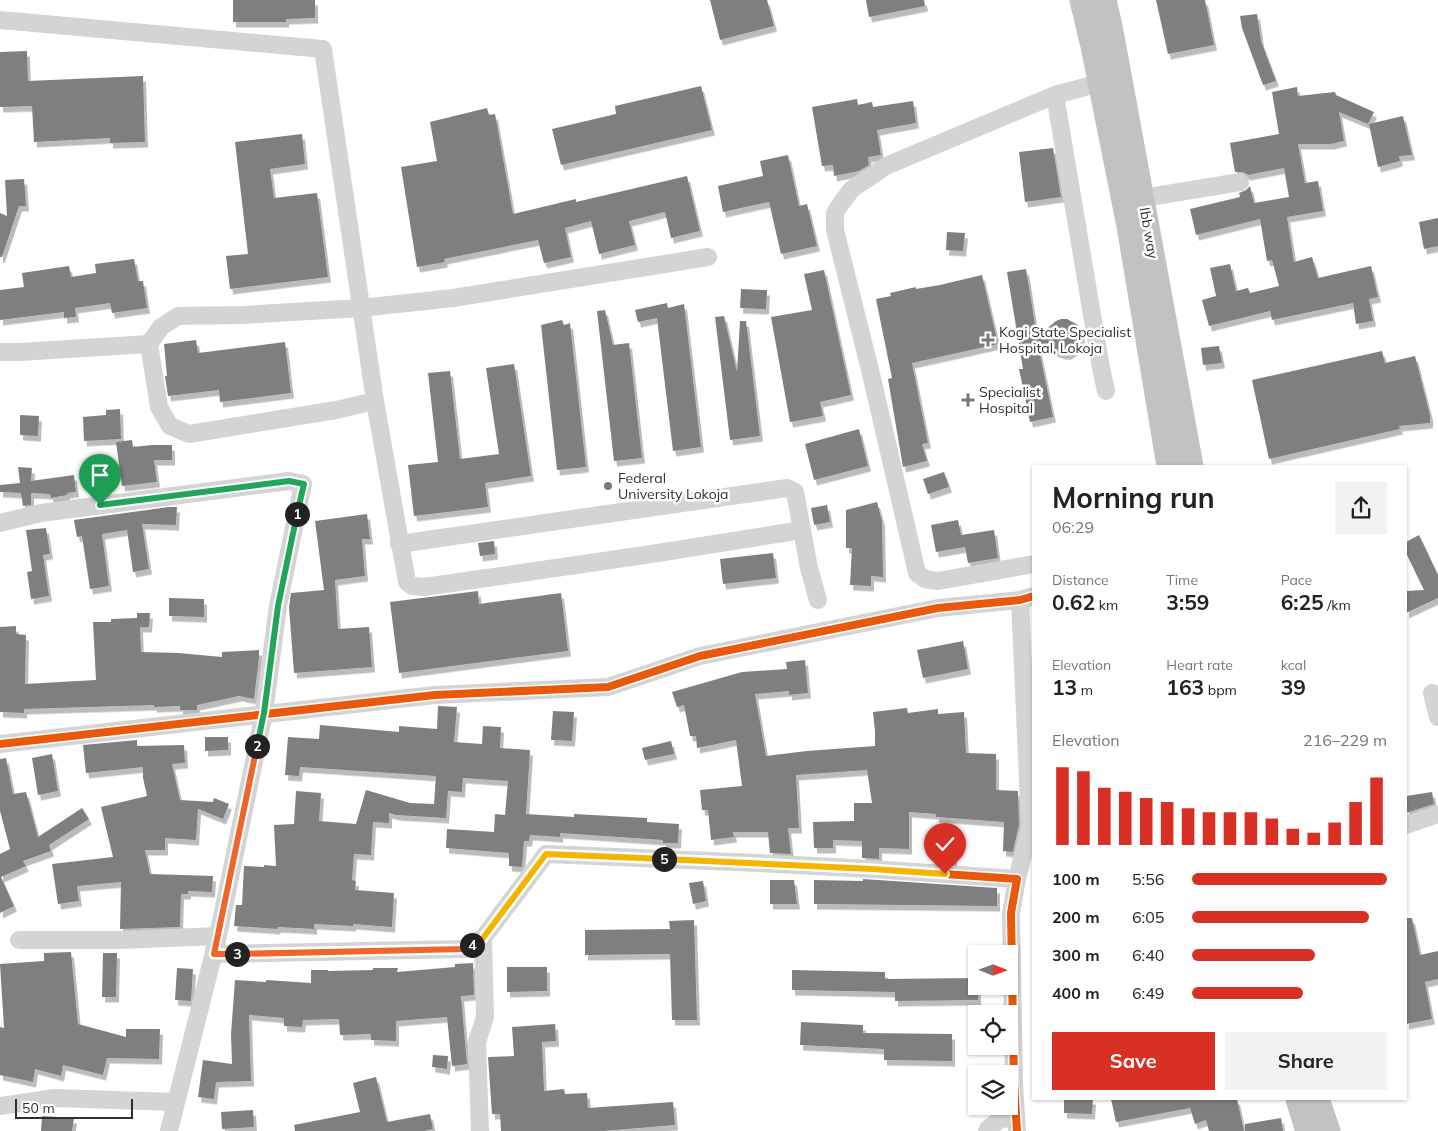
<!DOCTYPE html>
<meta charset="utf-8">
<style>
body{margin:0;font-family:Mulish,sans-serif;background:#f2f2f2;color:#222;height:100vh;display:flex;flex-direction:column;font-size:19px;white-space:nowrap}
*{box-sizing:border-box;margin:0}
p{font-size:16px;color:#767676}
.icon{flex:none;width:28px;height:28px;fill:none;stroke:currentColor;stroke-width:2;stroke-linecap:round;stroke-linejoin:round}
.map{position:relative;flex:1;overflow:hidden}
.drawer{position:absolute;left:1032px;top:465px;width:375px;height:635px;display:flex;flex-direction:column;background:#fff;border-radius:0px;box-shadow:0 1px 4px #0004}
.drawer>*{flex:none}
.needle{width:32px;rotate:91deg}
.fabs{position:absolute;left:968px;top:945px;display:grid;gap:10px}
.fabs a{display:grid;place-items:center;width:50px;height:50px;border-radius:0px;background:#fff;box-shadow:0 1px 4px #0004;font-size:25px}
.scale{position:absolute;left:15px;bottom:12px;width:118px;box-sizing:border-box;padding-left:5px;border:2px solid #303030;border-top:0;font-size:14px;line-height:18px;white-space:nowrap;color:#303030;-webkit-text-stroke:4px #fff;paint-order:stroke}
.pin{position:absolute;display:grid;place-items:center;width:42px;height:42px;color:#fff;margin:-51px -21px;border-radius:50% 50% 50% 0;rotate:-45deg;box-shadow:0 0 5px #0007}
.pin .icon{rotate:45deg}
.km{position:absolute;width:25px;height:25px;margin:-12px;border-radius:50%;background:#222;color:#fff;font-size:14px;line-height:25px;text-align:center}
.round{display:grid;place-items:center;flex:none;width:52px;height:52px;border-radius:0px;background:#f2f2f2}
.headline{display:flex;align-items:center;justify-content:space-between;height:85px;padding:0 20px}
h1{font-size:28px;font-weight:700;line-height:38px}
.figures{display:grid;grid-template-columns:repeat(3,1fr);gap:8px;height:85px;padding:5px 20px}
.figures div{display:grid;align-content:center}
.figures b{font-size:21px;font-weight:700}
.figures small{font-size:14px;font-weight:400}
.figures p{font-size:14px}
.chart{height:140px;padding:10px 20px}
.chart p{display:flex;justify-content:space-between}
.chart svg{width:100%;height:90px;margin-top:5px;stroke:#d93025;stroke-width:6}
.button{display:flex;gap:10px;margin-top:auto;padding:10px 20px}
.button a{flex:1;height:58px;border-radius:0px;background:#d93025;color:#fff;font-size:20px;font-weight:700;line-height:58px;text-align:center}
.button a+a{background:#f2f2f2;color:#222}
ul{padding:0 20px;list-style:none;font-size:16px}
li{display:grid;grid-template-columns:80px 60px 1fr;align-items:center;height:38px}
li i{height:12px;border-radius:6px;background:#d93025}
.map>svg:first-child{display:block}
.building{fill:#7f7f7f;filter:url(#shadow)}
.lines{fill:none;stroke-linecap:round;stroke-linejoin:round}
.minor{stroke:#d4d4d4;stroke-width:18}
.highway{stroke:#c2c2c2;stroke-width:25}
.cycleway-casing{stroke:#fff;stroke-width:11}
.cycleway{stroke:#e8590c;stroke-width:8}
.split-1-casing{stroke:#fff;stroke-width:10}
.split-2-casing{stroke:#fff;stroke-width:10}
.split-3-casing{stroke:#fff;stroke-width:10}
.split-4-casing{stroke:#fff;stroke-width:10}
.split-5-casing{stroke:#fff;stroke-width:10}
.split-6-casing{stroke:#fff;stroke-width:10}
.split-1{stroke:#22a559;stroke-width:6}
.split-2{stroke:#22a559;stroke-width:6}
.split-3{stroke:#f0652b;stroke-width:6}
.split-4{stroke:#f0652b;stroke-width:6}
.split-5{stroke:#f5b400;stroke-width:6}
.split-6{stroke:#f5b400;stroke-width:6}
.poi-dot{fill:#787878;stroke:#fff;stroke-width:2}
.labels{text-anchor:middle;stroke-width:5;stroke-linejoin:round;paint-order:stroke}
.street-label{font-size:14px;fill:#303030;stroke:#fff}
.poi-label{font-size:14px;fill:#303030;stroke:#fff;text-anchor:start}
</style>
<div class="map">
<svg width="1438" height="1131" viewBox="0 0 1438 1131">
<defs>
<filter id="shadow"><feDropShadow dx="3" dy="5.5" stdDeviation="0" flood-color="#0004"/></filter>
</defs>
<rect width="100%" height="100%" fill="#fff"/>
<g class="building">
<polygon points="233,0 315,0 315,18 286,19 286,22 233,22"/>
<polygon points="710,0 767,0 774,26 720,40"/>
<polygon points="866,0 924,0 925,6 869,17"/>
<polygon points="1156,0 1205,0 1214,45 1168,54"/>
<polygon points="1257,14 1261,41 1276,81 1263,85 1242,28 1240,16"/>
<polygon points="27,51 28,81 143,76 145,142 110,143 110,138 34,142 32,106 0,107 0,52"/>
<polygon points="701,86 712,130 561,165 552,129 616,114 615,106"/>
<polygon points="1297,87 1298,96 1335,92 1336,95 1374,112 1368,124 1339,112 1344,141 1331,144 1298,144 1305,183 1318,181 1323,211 1287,217 1294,262 1312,257 1318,278 1371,266 1378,297 1369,299 1373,321 1356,324 1353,303 1272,320 1270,311 1209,326 1202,300 1216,296 1210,268 1230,264 1236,291 1248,288 1250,293 1279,286 1272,260 1267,261 1260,219 1196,235 1190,209 1240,197 1239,193 1246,190 1250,186 1254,203 1289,197 1284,168 1248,175 1243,172 1235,172 1230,143 1279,134 1272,92"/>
<polygon points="857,99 858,105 872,102 873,107 913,101 916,123 877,130 881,155 868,157 869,165 859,171 834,176 833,165 822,166 812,107"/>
<polygon points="487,108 489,115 495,114 513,214 576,199 576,202 687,176 700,231 671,238 665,212 629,221 635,245 599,254 591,221 565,228 571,257 544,263 538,240 444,259 445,262 417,267 401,167 437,161 430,122"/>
<polygon points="1403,116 1412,155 1399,156 1400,161 1378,167 1369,124"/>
<polygon points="302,134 305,164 270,169 274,198 317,193 328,277 230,289 226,256 248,254 235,142"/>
<polygon points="1053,148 1061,197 1025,202 1019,152"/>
<polygon points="788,155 799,206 807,204 817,246 781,254 769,202 723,212 718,186 763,176 760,161"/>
<polygon points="24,179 26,206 19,206 2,257 0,257 0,213 7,216 5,180"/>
<polygon points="1438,218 1438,246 1424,249 1419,222"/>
<polygon points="947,232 965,233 963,251 946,250"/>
<polygon points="134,259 138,281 143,281 147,308 112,313 110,303 75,308 76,317 64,318 64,312 0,320 0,290 24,287 22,273 69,266 71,277 96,273 95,264"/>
<polygon points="1026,269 1037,337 1056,321 1061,319 1067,319 1078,325 1082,336 1078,348 1068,354 1062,354 1038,345 1053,417 1030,422 1019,369 1023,369 1007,272"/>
<polygon points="824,270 851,395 820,402 823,416 790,422 771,317 812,310 804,274"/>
<polygon points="982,275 998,344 912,363 928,443 922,444 927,461 903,467 888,379 892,378 876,299 891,296 890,293 916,287 916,289 940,285"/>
<polygon points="741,289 767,290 766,309 740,308"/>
<polygon points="667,303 668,308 684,304 701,447 673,451 657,318 638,322 635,310"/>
<polygon points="605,310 613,345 629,343 642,458 614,461 597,311"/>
<polygon points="724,316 737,372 740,321 746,321 760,436 730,440 715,317"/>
<polygon points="562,320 564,325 570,323 586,467 557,470 541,325"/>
<polygon points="196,340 198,353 285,342 291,393 220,402 219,390 168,396 165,376 167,376 164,344"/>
<polygon points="1219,346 1222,363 1203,365 1201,348"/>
<polygon points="1382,351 1385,363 1415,356 1430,415 1430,423 1399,426 1400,429 1269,459 1252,380"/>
<polygon points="514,364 531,476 485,483 488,507 414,516 408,465 438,462 428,373 450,371 460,459 499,454 486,368"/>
<polygon points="120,409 121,439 84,441 83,417 106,415 106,410"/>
<polygon points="20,415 39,416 38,436 20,435"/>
<polygon points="859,429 868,466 814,480 805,444"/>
<polygon points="132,440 133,447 152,445 172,445 172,460 154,460 157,482 122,486 116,442"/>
<polygon points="18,467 32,468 31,481 74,475 76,492 67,493 67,495 51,498 50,494 31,493 31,505 23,506 21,493 0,492 0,485 20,483"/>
<polygon points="944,472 949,487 928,494 923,479"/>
<polygon points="877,502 882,521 883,577 871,576 871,586 850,585 852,548 846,548 846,510"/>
<polygon points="827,505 830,522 814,525 811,508"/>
<polygon points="169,507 177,507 176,525 142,524 149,569 133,572 127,530 102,534 109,586 90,589 82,536 77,537 74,520"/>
<polygon points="367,514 370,539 362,539 365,576 335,580 338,629 369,627 372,667 294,673 289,607 291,593 324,590 315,521"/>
<polygon points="958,520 961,535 994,530 998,558 968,563 965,547 936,552 931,525"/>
<polygon points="46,528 50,554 43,555 49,596 31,599 27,572 32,571 26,530"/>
<polygon points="1419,535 1438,575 1438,598 1406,613 1406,591 1424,590 1406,553 1406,542"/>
<polygon points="494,541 495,554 480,556 478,543"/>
<polygon points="773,553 776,578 723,584 720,559"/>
<polygon points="478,591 479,604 561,593 568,651 399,673 390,602"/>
<polygon points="169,598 204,599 204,617 169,616"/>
<polygon points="137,613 150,613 149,627 140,627 141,652 178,653 222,657 222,652 259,650 259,658 254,699 239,696 197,705 197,710 180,710 180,706 154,707 154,705 24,709 24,713 0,712 0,627 16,626 16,634 26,635 25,684 96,680 93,622 111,622 111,619 137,618"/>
<polygon points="963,641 968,669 923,678 917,650"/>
<polygon points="805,660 808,693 789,695 789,691 755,694 766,756 807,751 875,746 875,731 873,712 907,708 908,713 938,709 938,714 964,712 966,753 996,754 996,790 1018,791 1019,825 1013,852 1003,851 1004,822 936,817 936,814 909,812 909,849 879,848 879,859 862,858 862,841 833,840 833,848 814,848 813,822 854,821 854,803 872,803 867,770 796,775 799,828 788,828 791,854 770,853 768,832 733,832 734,837 711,840 708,810 702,810 700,790 742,786 736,740 697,748 696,736 690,736 684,705 677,707 672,692 742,672 787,669 786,662"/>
<polygon points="438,706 457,707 454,742 482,744 483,726 501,727 500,748 530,750 526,814 574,817 574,814 647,818 647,822 679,824 678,843 663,843 663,840 560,833 560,837 530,835 529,841 524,841 522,867 509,866 509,853 446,848 447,829 494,832 495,814 505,815 508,781 463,778 462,792 448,791 446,818 396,815 389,813 389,823 373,822 371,855 354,854 352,880 356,881 355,890 394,893 392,927 353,924 353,926 314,924 314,929 278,927 277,929 234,926 236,905 242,905 244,866 264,867 264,865 276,866 274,825 294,824 296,791 321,793 319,821 356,824 366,790 410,803 434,804 436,776 300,767 299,776 285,775 288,737 319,739 320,725 399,732 399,726 437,729"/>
<polygon points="553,711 574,712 572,741 551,740"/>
<polygon points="205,737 228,737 228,750 205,751"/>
<polygon points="137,740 137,746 184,745 185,763 172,764 180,800 213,802 214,798 229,804 223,819 198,809 196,840 165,838 165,850 145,850 150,874 213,876 212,892 188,891 188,894 181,894 180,927 120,929 121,882 77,886 79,901 58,904 52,864 113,857 101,807 147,796 143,778 143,767 86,773 83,745"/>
<polygon points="671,741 674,754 645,760 642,748"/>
<polygon points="52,754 58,791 38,795 32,758"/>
<polygon points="6,758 13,794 26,792 38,837 82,808 89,819 49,845 51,851 23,861 26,866 1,877 14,906 0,913 0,854 10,849 0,811 0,759"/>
<polygon points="1432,792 1434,804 1406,813 1406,796"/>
<polygon points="935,851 954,851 954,864 936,863"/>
<polygon points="863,879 997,888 997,906 814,904 814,880 863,881"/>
<polygon points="770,880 794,880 797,904 770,904"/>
<polygon points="703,881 706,901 693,904 689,883"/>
<polygon points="1406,918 1412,918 1420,955 1438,951 1438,979 1425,982 1432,1019 1406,1024"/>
<polygon points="694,920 697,1020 672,1020 670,954 585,955 585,930 670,929 669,921"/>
<polygon points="71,952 78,1024 126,1037 126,1029 160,1029 159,1059 107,1058 103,1075 63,1065 61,1076 35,1069 33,1082 0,1075 0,1027 4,1028 0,964 44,961 44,953"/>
<polygon points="103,953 117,953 116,997 102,997"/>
<polygon points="473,963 474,995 461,996 467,1064 452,1066 447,1017 396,1021 396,1041 371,1040 371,1034 340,1035 339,1019 303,1020 302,1027 284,1026 284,1018 249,1015 251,1081 216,1082 214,1099 198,1097 203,1060 232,1064 231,1034 235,980 266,982 266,980 311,983 311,970 328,970 328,971 373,970 373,968 398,968 397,972 455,967 455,964"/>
<polygon points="507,967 547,967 547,991 507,992"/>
<polygon points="177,968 193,969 191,1001 175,1000"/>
<polygon points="792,970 885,972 885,979 976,978 976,986 978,986 978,1000 895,1001 895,992 792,990"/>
<polygon points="801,1022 863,1025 863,1033 952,1034 952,1061 884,1060 884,1049 800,1045"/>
<polygon points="555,1024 556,1041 542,1042 544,1091 564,1089 565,1094 587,1093 588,1108 673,1102 675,1125 603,1131 501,1131 500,1114 492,1114 488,1057 514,1056 512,1027"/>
<polygon points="433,1055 448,1056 447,1069 432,1067"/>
<polygon points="376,1077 387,1122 430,1114 433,1129 424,1131 295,1131 294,1125 360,1112 353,1083"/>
<polygon points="1064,1099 1093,1099 1092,1114 1064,1113"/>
<polygon points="1111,1099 1237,1099 1244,1131 1209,1131 1206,1120 1195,1124 1190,1108 1116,1122"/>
<polygon points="253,1110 254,1127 222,1129 221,1112"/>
<polygon points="42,1116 74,1118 72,1131 41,1131"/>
<polygon points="1281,1118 1283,1131 1245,1131 1245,1124"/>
</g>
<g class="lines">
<g class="minor">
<polyline points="0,20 323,49 375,401 407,582 412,586 424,587 645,555 802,530"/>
<polyline points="1055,95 1101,368 1106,391"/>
<polyline points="1143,198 1240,182"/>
<polyline points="0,352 20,352 149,344"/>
<polyline points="375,401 336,410 189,434 170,426 159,407 149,344 161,327 178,316 242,315 361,308 453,298 708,257"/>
<polyline points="0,523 41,513 219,490 289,481 303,484 278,606 264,713 218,936 169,1131"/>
<polyline points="399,544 787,488 795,492 809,568 818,600"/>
<polyline points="1034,564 938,581 925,579 917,573 871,374 835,230 835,213 842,202 852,189 886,166 1055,95 1111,80"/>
<polyline points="1432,693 1438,717"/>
<polyline points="0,744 435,695 608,687 700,656 938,608 1020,600 1034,596"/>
<polyline points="1406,825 1438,814"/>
<polyline points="1017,879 1030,826 1020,600"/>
<polyline points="19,940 120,940 218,936"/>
<polyline points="214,954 464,949 483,938 546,854 758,863 872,869 1017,879 1011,913 1014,1084 1017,1131"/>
<polyline points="0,1106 55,1098 175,1102"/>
<polyline points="480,1131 477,1042 485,1017 483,938"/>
<polyline points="987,1131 988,1129 1000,1119 1016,1118"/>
</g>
<g class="highway">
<polyline points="1082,0 1093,46 1129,226 1169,466"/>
<polyline points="1104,0 1110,26 1191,466"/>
<polyline points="1298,1099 1308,1131"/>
<polyline points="1317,1099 1328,1131"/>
</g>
<g class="cycleway-casing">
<g id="cycleway">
<polyline points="0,744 435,695 608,687 700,656 938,608 1020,600 1034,596"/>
<polyline points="214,954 464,949 483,938 546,854 758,863 872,869 1017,879 1011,913 1014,1084 1017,1131"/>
</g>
</g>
<use href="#cycleway" class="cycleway"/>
</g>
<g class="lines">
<g class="split-1-casing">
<polyline id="split-1" points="100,505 289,481 304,484 297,514"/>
</g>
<g class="split-2-casing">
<polyline id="split-2" points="257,746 264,713 278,606 297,514"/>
</g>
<g class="split-3-casing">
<polyline id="split-3" points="237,954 214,954 257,746"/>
</g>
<g class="split-4-casing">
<polyline id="split-4" points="237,954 464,949 472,945"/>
</g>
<g class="split-5-casing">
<polyline id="split-5" points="472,945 483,938 546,854 664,859"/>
</g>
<g class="split-6-casing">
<polyline id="split-6" points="664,859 872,869 945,874"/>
</g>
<use href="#split-1" class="split-1"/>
<use href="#split-2" class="split-2"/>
<use href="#split-3" class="split-3"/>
<use href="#split-4" class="split-4"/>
<use href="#split-5" class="split-5"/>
<use href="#split-6" class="split-6"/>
</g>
<g class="poi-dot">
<path d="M985.5 332.5h5v5h5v5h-5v5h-5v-5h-5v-5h5z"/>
<path d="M965.5 392.5h5v5h5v5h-5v5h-5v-5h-5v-5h5z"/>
<circle cx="608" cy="486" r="5"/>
</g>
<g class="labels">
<g class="street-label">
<text transform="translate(1149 233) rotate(80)" y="5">Ibb way</text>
</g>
<g class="poi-label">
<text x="999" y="337">Kogi State Specialist<tspan x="999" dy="16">Hospital, Lokoja</tspan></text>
<text x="979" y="397">Specialist<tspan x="979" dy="16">Hospital</tspan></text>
<text x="618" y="483">Federal<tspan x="618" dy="16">University Lokoja</tspan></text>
</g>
</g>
</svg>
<div class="fabs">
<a><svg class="needle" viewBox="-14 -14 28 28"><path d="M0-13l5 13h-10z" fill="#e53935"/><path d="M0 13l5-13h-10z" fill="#767676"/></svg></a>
<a><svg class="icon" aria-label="locate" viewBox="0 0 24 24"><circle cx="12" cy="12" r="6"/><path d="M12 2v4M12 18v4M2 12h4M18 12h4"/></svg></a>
<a><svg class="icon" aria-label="layers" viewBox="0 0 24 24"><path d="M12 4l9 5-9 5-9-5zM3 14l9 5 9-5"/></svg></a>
</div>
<div class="scale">50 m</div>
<div class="pin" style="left:100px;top:505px;background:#1e9e55"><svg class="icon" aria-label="arrive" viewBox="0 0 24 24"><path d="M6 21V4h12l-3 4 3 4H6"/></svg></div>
<div class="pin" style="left:945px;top:874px;background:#d93025"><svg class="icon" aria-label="check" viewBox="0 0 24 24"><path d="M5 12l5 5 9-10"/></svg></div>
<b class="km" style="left:297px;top:514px">1</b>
<b class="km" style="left:257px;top:746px">2</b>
<b class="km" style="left:237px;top:954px">3</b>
<b class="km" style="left:472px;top:945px">4</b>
<b class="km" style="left:664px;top:859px">5</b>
<section class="drawer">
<div class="headline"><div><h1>Morning run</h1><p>06:29</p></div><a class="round"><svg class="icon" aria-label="share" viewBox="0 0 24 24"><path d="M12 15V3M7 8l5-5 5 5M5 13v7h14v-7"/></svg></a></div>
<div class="figures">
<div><p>Distance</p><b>0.62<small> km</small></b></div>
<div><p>Time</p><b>3:59</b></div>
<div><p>Pace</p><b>6:25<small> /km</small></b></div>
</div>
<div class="figures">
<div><p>Elevation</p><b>13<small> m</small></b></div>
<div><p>Heart rate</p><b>163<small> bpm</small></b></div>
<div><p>kcal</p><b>39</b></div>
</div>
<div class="chart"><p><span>Elevation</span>216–229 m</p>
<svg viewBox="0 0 160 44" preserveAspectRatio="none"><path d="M5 44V6M15 44V8M25 44V16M35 44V18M45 44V21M55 44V23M65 44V26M75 44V28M85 44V28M95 44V28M105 44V31M115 44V36M125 44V38M135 44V33M145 44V23M155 44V11"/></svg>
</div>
<ul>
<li><b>100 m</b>5:56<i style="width:100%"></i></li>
<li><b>200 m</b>6:05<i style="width:91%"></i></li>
<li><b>300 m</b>6:40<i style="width:63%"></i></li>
<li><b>400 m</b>6:49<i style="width:57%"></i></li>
</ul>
<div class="button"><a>Save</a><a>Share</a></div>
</section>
</div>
